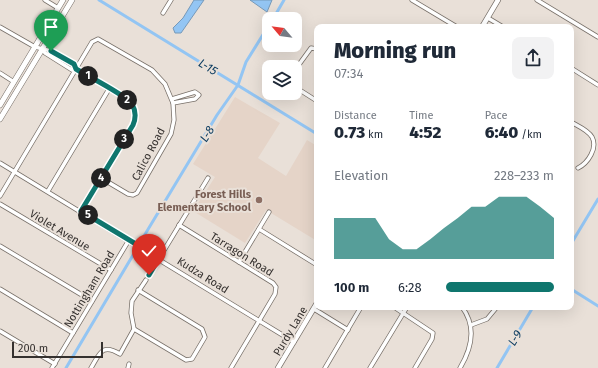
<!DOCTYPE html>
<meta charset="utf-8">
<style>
body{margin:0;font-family:"Fira Sans",sans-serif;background:#f2f2f3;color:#1f2937;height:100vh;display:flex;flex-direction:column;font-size:15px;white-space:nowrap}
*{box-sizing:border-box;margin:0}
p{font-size:13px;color:#747a83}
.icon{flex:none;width:22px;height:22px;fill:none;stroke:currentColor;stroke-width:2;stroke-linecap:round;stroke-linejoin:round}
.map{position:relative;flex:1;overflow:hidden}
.details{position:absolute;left:314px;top:24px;width:260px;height:286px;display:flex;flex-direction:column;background:#fff;border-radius:8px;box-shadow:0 4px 16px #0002}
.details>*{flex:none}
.needle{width:26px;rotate:299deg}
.tools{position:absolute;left:262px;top:12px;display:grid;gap:8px}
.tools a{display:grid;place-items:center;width:40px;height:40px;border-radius:8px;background:#fff;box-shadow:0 4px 16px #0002;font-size:20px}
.scale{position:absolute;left:12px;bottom:10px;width:91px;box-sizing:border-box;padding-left:4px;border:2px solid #35312f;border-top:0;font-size:11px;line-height:14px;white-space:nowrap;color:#35312f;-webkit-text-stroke:3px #e9e0d8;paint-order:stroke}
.pin{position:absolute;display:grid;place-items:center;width:34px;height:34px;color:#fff;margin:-41px -17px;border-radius:50% 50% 50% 0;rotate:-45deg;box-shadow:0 0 4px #0007}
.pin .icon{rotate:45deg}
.km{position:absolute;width:20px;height:20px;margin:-10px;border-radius:50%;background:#222;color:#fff;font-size:11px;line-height:20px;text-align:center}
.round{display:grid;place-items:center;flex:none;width:42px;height:42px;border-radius:8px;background:#f2f2f3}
.head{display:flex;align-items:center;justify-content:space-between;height:68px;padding:0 20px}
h1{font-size:22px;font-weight:800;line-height:30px}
.figures{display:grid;grid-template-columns:repeat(3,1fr);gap:6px;height:68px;padding:4px 20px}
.figures div{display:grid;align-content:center}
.figures b{font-size:17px;font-weight:800}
.figures small{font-size:11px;font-weight:400}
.figures p{font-size:11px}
.chart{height:112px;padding:8px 20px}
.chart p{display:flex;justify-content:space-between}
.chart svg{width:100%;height:72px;margin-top:4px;fill:#0f766e;opacity:.7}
ul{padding:0 20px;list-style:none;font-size:13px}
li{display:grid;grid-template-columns:64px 48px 1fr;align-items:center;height:30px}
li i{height:10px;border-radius:5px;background:#0f766e}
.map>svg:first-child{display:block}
.built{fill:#e5d4c8}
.water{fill:#93c5f3;stroke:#7799b8}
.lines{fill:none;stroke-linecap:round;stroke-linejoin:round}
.canal{stroke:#93c5f3;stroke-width:3}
.minor-casing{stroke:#787069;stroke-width:5}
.tertiary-casing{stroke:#787069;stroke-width:6}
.secondary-casing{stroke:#787069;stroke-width:6}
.minor{stroke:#fff;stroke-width:3.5}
.tertiary{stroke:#fff;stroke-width:4.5}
.secondary{stroke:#fff;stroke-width:5}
.route-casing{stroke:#fff;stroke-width:8}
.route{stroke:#0f766e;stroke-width:5}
.education-dot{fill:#8d6e63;stroke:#e9e0d8;stroke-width:1.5}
.labels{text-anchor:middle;stroke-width:4;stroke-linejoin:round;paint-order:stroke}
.street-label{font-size:11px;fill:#35312f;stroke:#e9e0d8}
.education-label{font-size:11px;font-weight:bold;fill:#785e54;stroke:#e9e0d8;text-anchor:end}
.water-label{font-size:12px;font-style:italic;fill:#08395e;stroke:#e9e0d8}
</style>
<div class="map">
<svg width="598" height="368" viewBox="0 0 598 368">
<rect width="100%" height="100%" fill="#e9e0d8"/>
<polygon class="built" points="235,97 280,123 258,158 286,176 307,140 317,146 317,241 266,210 245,243 193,211 215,177 193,164"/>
<g class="water">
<polygon points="194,0 204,0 181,33 175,33 173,28 183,18"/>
<polygon points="250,0 272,0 267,12"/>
</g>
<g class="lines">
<g class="canal">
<polyline points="99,0 317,134"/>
<polyline points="273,19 284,0"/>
<polyline points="141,241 217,115 238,85 246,62 269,25"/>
<polyline points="571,244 598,199"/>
<polyline points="571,289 598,306"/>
<polyline points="66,368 136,250"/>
<polyline points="497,368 533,307"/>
</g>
<g class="minor-casing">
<g id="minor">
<polyline points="45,0 58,8"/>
<polyline points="412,0 457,27"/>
<polyline points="537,0 598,37"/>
<polyline points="163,13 171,0"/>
<polyline points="488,18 503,27"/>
<polyline points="0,27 35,47 51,51 74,64 76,69"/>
<path d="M42,49L45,53L72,70L76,69L126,99C135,106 137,115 133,125L81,211"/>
<polyline points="571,68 598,85"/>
<polyline points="295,70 311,48 317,49"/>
<polyline points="0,73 14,82"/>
<polyline points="295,87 317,101"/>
<polyline points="172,99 195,92 199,95 195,99 173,103"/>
<path d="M571,122C578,126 588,130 592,137C598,148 588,163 578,168"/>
<polyline points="0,163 294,342"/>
<polyline points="48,191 109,89"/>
<polyline points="0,196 92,42 98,39 152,70 165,84 173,103 174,120 171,134 137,193 133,195 128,194 101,178"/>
<polyline points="0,204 111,270"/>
<polyline points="179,225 273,283 276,287 275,294 231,368"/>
<polyline points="259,229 317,265"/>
<polyline points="0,246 92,301"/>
<polyline points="239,262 269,212"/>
<polyline points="149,275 208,178"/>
<polyline points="0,289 73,333"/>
<polyline points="394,307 433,333 432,339 415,368"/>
<polyline points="314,309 348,330"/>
<polyline points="471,325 487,319 497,307"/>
<polyline points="134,329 186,360 192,359 205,337 202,329 138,290"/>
<polyline points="0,331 55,364"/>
<polyline points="52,368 129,240"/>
<path d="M91,368C100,353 102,343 120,354L134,329L131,313L132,301L146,280"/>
<polyline points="128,368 129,364"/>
<polyline points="325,368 361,307"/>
<polyline points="370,368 407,307"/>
<path d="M460,368C472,348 477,327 462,307"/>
</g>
</g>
<g class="tertiary-casing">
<g id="tertiary">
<polyline points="482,27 498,0"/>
<polyline points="278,368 317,303"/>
</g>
</g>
<g class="secondary-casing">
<g id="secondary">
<polyline points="0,105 63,0"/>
<polyline points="0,119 72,0"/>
</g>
</g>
<use href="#minor" class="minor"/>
<use href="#tertiary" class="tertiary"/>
<use href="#secondary" class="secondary"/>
</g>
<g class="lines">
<g class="route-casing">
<path id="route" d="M51,51L74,64L76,69C89,77 124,94 132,104C136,111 136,118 133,125L81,211L159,258L149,275"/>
</g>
<use href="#route" class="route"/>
</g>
<circle class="education-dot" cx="259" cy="200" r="4"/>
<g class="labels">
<g class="street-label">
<text transform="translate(148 154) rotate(-62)" y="4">Calico Road</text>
<text transform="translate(60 230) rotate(31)" y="4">Violet Avenue</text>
<text transform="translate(242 254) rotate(32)" y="4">Tarragon Road</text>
<text transform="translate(203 275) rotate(32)" y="4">Kudza Road</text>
<text transform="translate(89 289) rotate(-59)" y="4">Nottingham Road</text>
<text transform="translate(290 331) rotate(-59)" y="4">Purdy Lane</text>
</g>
<g class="education-label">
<text x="251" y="198">Forest Hills<tspan x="251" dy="13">Elementary School</tspan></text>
</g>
<g class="water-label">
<text transform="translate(208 67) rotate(31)" y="4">L-15</text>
<text transform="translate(207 134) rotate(-58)" y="4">L-8</text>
<text transform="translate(515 338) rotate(-59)" y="4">L-9</text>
</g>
</g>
</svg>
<div class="tools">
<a><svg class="needle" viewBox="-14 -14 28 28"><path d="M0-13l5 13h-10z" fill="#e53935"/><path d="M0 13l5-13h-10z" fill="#747a83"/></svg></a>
<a><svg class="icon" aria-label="layers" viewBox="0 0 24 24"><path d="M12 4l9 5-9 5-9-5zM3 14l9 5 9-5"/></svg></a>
</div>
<div class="scale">200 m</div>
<div class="pin" style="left:51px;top:51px;background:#1e9e55"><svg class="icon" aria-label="arrive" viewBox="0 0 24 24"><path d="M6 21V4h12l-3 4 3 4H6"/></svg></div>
<div class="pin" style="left:149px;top:275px;background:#d93025"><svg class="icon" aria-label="check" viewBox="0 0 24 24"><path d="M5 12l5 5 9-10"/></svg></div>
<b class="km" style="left:88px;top:76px">1</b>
<b class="km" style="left:127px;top:100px">2</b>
<b class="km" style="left:124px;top:139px">3</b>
<b class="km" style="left:101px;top:178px">4</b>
<b class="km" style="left:88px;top:215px">5</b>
<section class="details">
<div class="head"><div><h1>Morning run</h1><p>07:34</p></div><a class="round"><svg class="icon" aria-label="share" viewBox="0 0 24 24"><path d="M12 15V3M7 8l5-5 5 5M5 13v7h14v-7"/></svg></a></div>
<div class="figures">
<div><p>Distance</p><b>0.73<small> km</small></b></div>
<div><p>Time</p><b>4:52</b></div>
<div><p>Pace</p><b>6:40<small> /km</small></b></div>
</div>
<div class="chart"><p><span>Elevation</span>228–233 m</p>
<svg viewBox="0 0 160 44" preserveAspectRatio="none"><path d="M0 44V19L10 19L20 19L30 19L40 32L50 38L60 38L70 32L80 25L90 19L100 12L110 12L120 6L130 6L140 6L150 12L160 19V44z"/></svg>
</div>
<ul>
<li><b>100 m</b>6:28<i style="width:100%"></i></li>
</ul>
</section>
</div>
